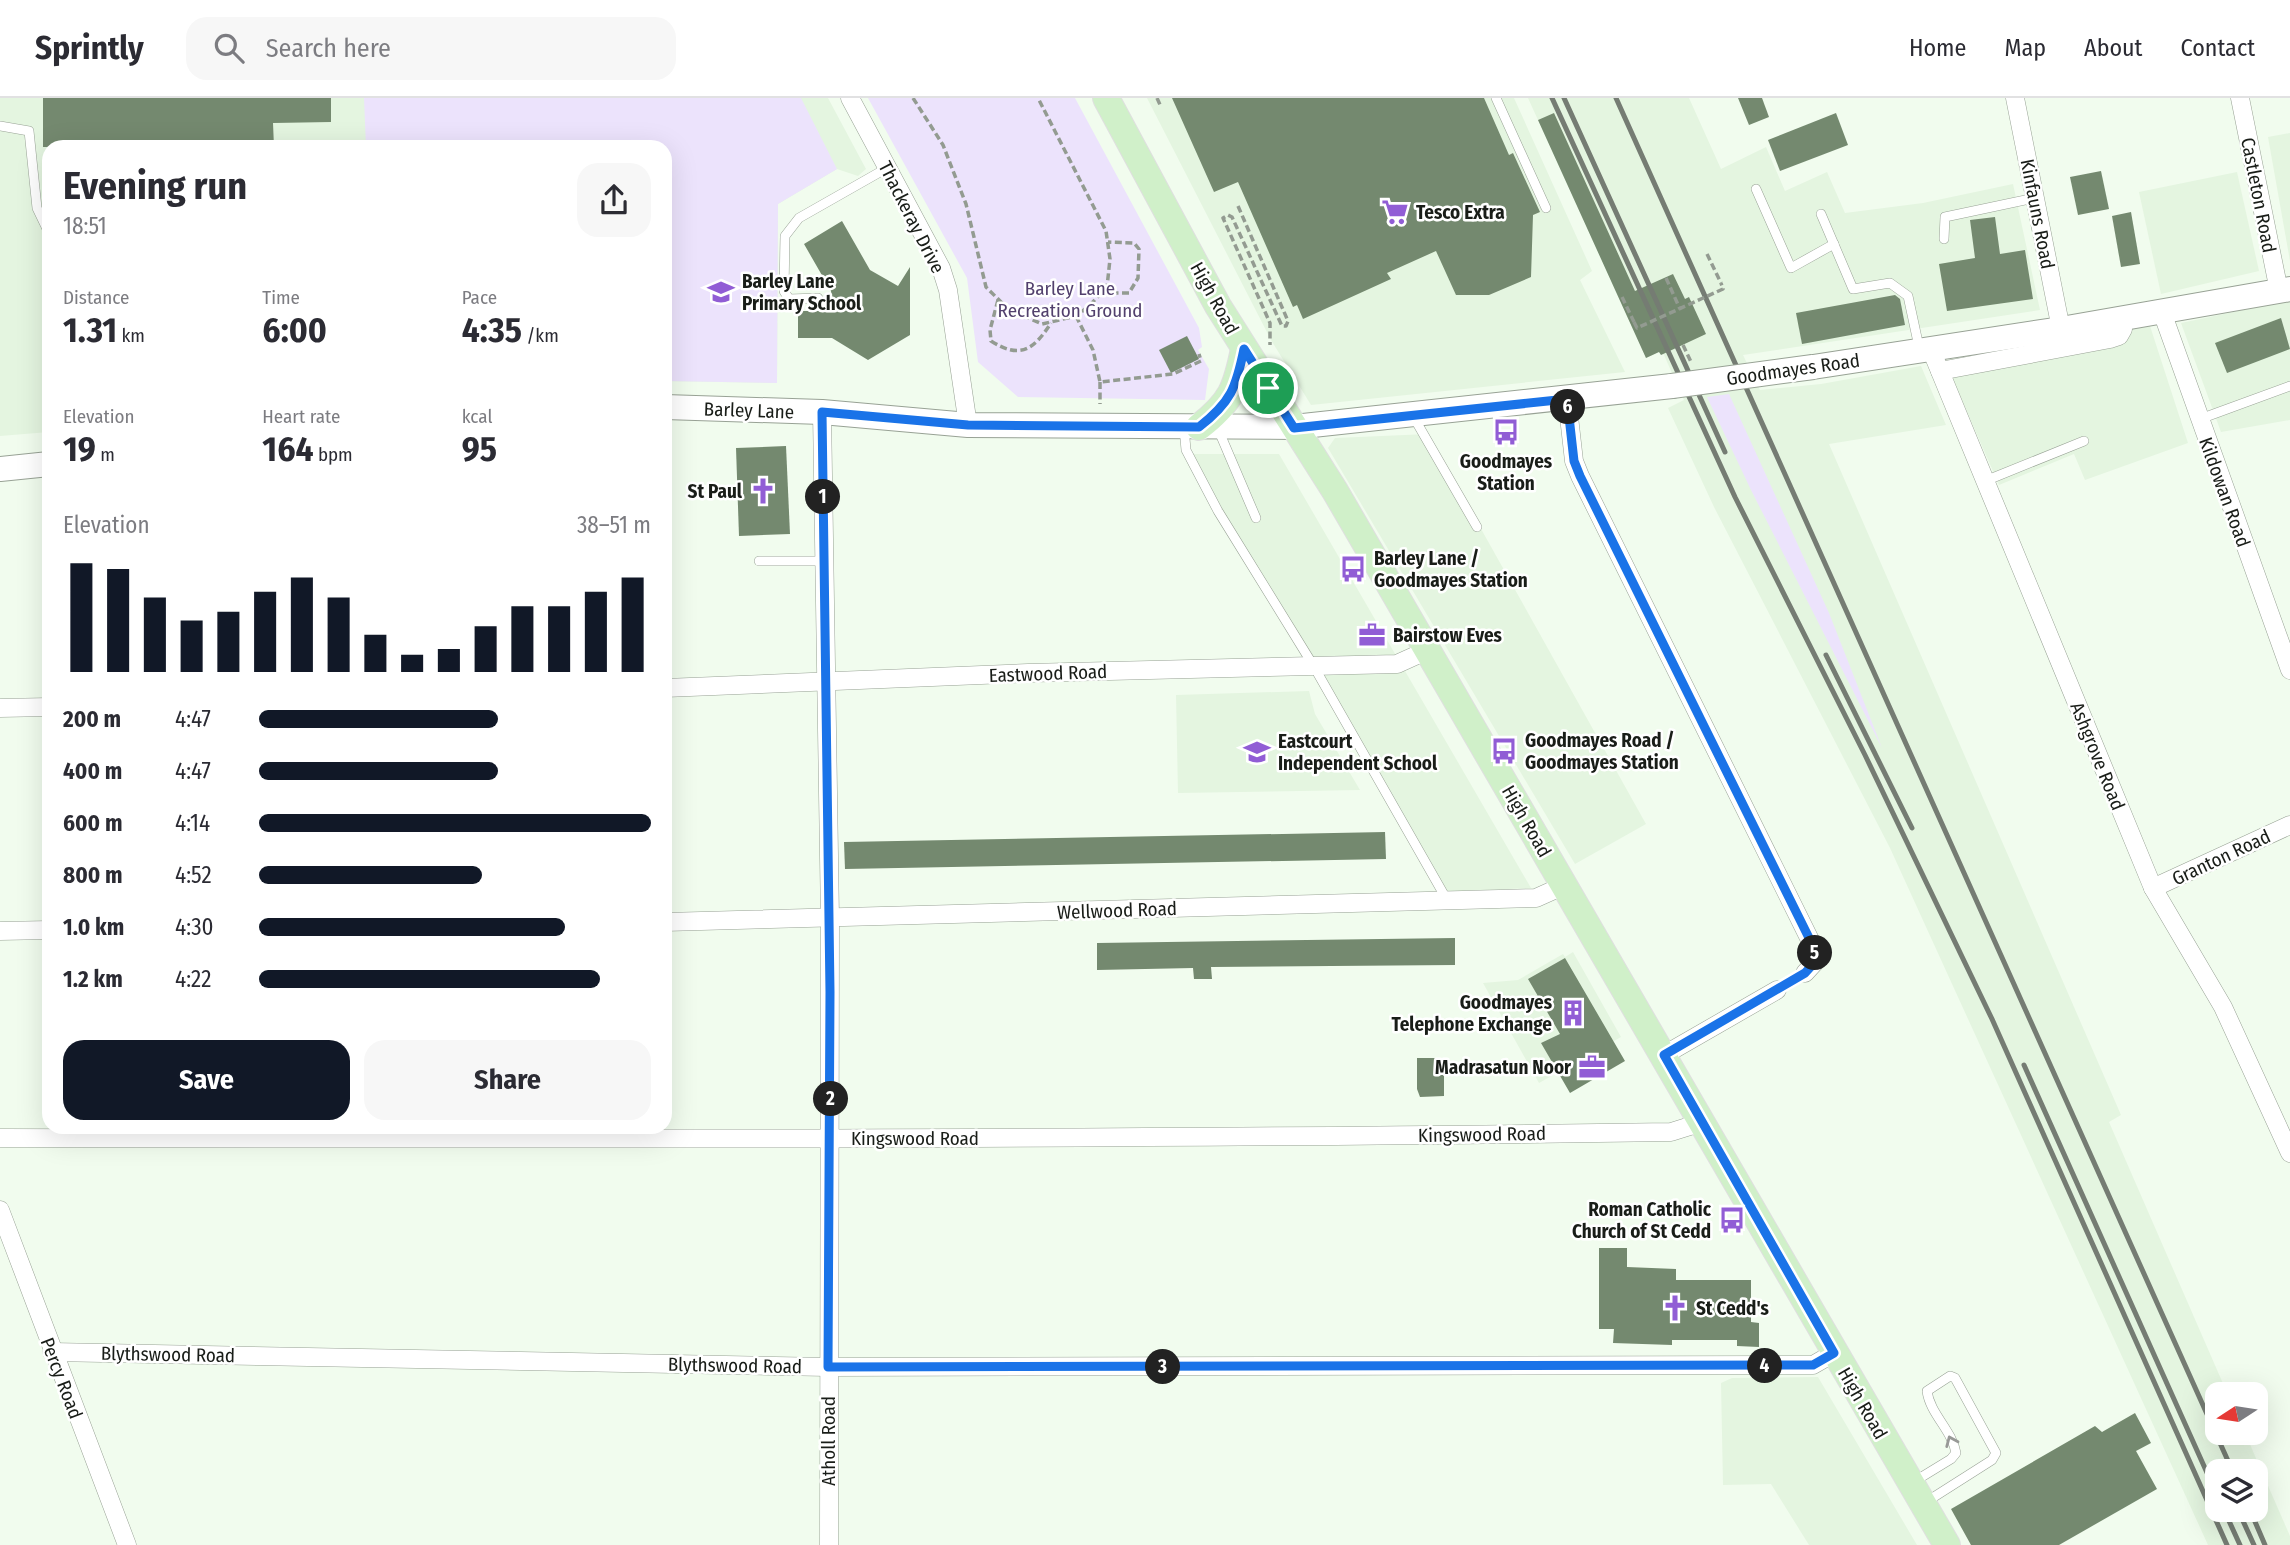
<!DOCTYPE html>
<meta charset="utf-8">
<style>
body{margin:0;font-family:"Fira Sans Condensed",sans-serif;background:#f7f7f7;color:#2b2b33;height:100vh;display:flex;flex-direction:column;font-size:26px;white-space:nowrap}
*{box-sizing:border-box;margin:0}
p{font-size:23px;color:#7c7c81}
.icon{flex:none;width:38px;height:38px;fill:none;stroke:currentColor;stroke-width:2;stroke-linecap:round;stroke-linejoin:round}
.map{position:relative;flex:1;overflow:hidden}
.panel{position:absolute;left:42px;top:42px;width:630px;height:994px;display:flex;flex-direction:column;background:#fff;border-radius:21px;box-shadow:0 7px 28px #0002}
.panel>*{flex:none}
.needle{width:46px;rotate:258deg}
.controls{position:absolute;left:2205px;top:1284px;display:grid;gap:14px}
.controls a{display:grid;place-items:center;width:63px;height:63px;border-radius:14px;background:#fff;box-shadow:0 7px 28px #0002;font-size:35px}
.pin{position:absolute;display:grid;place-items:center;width:60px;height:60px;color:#fff;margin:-30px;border:4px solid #fff;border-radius:50%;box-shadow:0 2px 7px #0007}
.km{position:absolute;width:35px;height:35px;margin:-18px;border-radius:50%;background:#222;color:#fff;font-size:19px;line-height:35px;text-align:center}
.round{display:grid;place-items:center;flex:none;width:74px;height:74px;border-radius:21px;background:#f7f7f7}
.summary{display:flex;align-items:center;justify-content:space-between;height:119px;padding:0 21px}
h1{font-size:38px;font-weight:700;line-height:52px}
.figures{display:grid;grid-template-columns:repeat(3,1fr);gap:10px;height:119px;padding:7px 21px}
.figures div{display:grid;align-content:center}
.figures b{font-size:35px;font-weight:700}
.figures small{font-size:19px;font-weight:400}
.figures p{font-size:19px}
.chart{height:196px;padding:14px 21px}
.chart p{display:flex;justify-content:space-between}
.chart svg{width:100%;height:126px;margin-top:7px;stroke:#111827;stroke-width:6}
.action{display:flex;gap:14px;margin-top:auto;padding:14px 21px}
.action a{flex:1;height:80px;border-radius:21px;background:#111827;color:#fff;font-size:28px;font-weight:700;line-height:80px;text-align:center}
.action a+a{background:#f7f7f7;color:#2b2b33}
ul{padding:0 21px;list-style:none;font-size:23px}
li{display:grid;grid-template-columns:112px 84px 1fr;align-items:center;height:52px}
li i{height:18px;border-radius:9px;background:#111827}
header{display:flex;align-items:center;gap:42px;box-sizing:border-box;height:98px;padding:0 35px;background:#fff;border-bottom:2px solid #e1e1e2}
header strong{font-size:33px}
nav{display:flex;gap:38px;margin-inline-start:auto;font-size:24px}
.search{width:490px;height:63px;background:#f7f7f7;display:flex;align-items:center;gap:18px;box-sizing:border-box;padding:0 24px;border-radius:21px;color:#7c7c81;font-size:26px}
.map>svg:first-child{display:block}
.built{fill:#e4f5e0;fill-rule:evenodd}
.green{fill:#ece3fc}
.building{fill:#74896f}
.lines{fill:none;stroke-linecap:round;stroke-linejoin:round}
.service-casing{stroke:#98a295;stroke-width:10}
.minor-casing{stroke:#98a295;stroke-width:19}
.secondary-casing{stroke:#98a295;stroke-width:26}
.primary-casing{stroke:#dfdfdf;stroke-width:28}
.path{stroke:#939b91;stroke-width:3.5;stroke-dasharray:7 3.5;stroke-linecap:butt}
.service{stroke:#fff;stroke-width:9}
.minor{stroke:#fff;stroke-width:18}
.secondary{stroke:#fff;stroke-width:24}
.primary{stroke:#d0f0c9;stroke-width:26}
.rail{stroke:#757c73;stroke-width:5}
.secondary-bridge-casing{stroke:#98a295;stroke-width:26;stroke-linecap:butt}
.path-bridge{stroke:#939b91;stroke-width:3.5;stroke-dasharray:7 3.5;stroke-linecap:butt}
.secondary-bridge{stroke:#fff;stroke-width:24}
.oneway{stroke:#989997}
.route-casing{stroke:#fff;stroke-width:14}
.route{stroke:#1a73e8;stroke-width:9}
.labels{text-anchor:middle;stroke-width:5;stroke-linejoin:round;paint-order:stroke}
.street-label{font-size:19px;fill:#191d18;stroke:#fff}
.poi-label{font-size:19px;font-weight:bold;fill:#191d18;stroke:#fff;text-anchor:start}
.park-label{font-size:19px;fill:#52406d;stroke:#fff}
</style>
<header>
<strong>Sprintly</strong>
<div class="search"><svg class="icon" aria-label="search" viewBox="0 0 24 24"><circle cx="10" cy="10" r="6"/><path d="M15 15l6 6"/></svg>Search here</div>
<nav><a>Home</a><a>Map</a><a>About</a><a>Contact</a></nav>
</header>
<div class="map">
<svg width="2290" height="1447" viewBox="0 0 2290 1447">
<rect width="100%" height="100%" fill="#f1fcee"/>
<g class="built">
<polygon points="0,0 828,0 866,71 858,78 837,71 778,106 777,285 665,283 665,49 49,49 49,334 0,338"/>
<polygon points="1147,0 1514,0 1592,173 1580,182 1625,274 1311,307 1271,242"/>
<path d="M1528,0H1689L1721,71L1766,49L1785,93L1827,74L1845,115L1923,105L2013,86L2040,212L1743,257L1760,292L1821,286L1921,268L1946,327L1829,346L2121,1017L2109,1024L2228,1297H2217V1335H2245L2290,1438V1447H2208L1890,750L1714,409L1668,310L1684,302L1664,257L1659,254L1646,260ZM2217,1374H2256V1412H2217Z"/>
<polygon points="2290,35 2290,163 2268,39"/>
<polygon points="2237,74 2259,173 2161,196 2139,94"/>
<polygon points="2290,202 2290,322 2221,334 2181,225"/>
<polygon points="2150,228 2188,345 2085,382 2074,356 1999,387 1945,263"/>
<polygon points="1428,336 1646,726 1575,766 1328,350 1335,340"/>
<polygon points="1190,356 1279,356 1531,790 1438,794"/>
<polygon points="1309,593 1315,616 1360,692 1178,695 1176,597"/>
<polygon points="1573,854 1621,939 1539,985 1483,885 1518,882 1563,856 1565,859"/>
<polygon points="1818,1279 1917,1447 1809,1447 1771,1386 1723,1387 1721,1285 1732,1280"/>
</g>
<g class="green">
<polygon points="364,0 801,0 837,71 778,106 777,285 665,283 665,49 366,49"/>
<polygon points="868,0 1075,0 1199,230 1202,249 1198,252 1209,271 1205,302 1018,299 978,264 967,180"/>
<polygon points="1729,296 1829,515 1882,650 1751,392 1707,299"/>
</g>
<g class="building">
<polygon points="43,0 331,0 331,24 273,25 274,49 43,49"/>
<polygon points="1172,0 1484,0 1509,57 1513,55 1540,114 1533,117 1531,179 1489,197 1456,197 1436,153 1387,175 1391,181 1303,221 1297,207 1293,209 1238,84 1214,94"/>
<polygon points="1738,0 1762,0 1769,19 1749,27"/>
<polygon points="1554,15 1635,193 1673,176 1685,201 1689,199 1706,236 1661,257 1659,254 1646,260 1538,22"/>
<polygon points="1836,15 1848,47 1780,73 1768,42"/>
<polygon points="2101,73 2109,111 2078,117 2070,79"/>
<polygon points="2131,114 2140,166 2121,169 2112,118"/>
<polygon points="1995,119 2000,156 2025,152 2033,201 1947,213 1939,166 1975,160 1970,122"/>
<polygon points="842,123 870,172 898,188 910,169 910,237 868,262 832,240 798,240 798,213 832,213 831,193 804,146"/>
<polygon points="1895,197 1900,201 1905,227 1802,246 1796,215"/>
<polygon points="2281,220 2290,251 2227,275 2215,245"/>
<polygon points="1187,238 1199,261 1171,275 1159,252"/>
<polygon points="786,348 790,436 739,438 736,350"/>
<polygon points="1385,734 1386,761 845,771 844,744"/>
<polygon points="1455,840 1455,867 1211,869 1212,881 1194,881 1193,870 1097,872 1097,845"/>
<polygon points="1565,860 1625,963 1570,995 1541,945 1560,936 1528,881"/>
<polygon points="1417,960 1444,960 1444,998 1420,999 1417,991"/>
<polygon points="1599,1150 1627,1150 1627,1169 1676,1171 1676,1182 1751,1182 1751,1224 1759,1225 1759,1249 1737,1248 1737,1242 1672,1242 1672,1247 1613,1245 1614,1231 1599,1231"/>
<polygon points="2135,1315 2151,1345 2136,1353 2157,1391 2059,1447 1971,1447 1951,1411 2095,1328 2102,1334"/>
</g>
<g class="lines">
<g class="service-casing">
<g id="service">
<polyline points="1496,0 1546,110"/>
<polyline points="0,28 29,33 37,110 49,135"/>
<polyline points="1756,91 1791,170 1834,146"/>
<polyline points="1821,116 1853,191 1890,185 1908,198 1919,249"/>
<polyline points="1944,141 1945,119 2035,100"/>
<polyline points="818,200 789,201 784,193 785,138 799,120 887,70"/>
<polyline points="1413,318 1477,429"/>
<polyline points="2200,321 2290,288"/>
<polyline points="1184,329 1186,352 1218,413 1313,567 1447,802"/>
<polyline points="1218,331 1256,420"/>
<polyline points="1985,383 2084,343"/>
<polyline points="759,463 824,463"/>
<polyline points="1777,892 1805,875"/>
<path d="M1915,1383L1951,1361L1956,1355C1952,1332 1930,1316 1927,1293L1950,1278L1955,1280L1996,1355L1992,1362L1926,1404"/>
</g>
</g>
<g class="minor-casing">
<g id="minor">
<polyline points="850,0 941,170 948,192 968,327"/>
<polyline points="2015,0 2061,231"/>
<polyline points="2240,0 2279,193"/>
<polyline points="2162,214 2290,572"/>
<polyline points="1930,249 2153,790 2223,909 2290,1055"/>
<polyline points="1940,273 2110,241 2119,238 2123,231 2122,221"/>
<polyline points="1567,301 1574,363 1580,378 1815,852 1816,863 1805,875"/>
<polyline points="822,314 830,821 829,1447"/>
<polyline points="665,590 1028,575 1397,566 1428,552"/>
<polyline points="0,610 49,609"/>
<polyline points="2153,790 2290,727"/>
<polyline points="665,824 1536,800 1565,787"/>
<polyline points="0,833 49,832"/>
<polyline points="1664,957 1777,892"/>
<path d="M0,1040C557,1041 1114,1042 1671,1034L1703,1024"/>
<polyline points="0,1112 127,1447"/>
<polyline points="52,1254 828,1269 1813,1267 1834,1255"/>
</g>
</g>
<g class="secondary-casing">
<g id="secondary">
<polyline points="1813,269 2061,231 2290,191"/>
<polyline points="665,309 822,314 968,327 1294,329 1672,288"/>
<polyline points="0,371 49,366"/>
</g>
</g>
<g class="primary-casing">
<g id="primary">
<polyline points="1106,0 1218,208 1335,393 1947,1447"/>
<path d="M1199,329C1231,304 1236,291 1244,251"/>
</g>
</g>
<g class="path">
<polyline points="913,0 943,47 966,106 986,189 1008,211 1042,226 1076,218 1089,208 1107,189 1110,161 1106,133 1038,0"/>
<polyline points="1157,0 1161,9"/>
<polyline points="1238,108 1288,223 1286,228 1282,228 1232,119 1228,117 1223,120 1270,225 1270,247"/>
<polyline points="1707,156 1721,185"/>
<polyline points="1666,180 1680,211"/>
<polyline points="1101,195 1129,195 1138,180 1139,151 1134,145 1108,144"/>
<polyline points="1622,199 1634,224"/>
<path d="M998,202L990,232L991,243C1021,262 1034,251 1051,225"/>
<polyline points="1076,218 1093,252 1100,284 1173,276 1201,263 1199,256"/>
<polyline points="1683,247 1691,264"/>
<polyline points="1100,284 1100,306"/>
</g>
<use href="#service" class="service"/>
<use href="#minor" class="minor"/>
<use href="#secondary" class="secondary"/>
<use href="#primary" class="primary"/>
<g class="rail">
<polyline points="1552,0 1735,399 1865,657 1992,921 2227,1447"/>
<polyline points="1564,0 1725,354"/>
<polyline points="1616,0 2233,1374"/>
<polyline points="1826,557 1912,730"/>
<polyline points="2024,967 2217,1397"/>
<polyline points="2224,1412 2240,1447"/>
<polyline points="2238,1412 2254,1447"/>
<polyline points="2250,1412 2265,1447"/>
</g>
<g class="secondary-bridge-casing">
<polyline id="secondary-bridge" points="1672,288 1813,269"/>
</g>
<polyline class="path-bridge" points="1634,224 1637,230 1723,191 1721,185"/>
<use href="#secondary-bridge" class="secondary-bridge"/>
</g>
<defs><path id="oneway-chevron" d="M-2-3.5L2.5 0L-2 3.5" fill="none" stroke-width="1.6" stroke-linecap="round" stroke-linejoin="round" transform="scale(1.75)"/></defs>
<use class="oneway" href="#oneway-chevron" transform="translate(1951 1343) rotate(-113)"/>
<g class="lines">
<g class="route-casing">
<path id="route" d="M1244,251L1294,330L1567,301L1574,363L1580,378L1815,852L1816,863L1805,875L1664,957L1834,1255L1813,1267L828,1269L830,894L822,314L968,327L1199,329C1231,304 1236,290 1244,251Z"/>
</g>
<use href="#route" class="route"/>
</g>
<defs>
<g id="supermarket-bare" transform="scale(2.1)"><path d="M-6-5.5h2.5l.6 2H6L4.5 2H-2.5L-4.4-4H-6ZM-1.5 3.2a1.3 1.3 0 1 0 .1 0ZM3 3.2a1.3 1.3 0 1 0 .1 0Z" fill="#915dd5" stroke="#fff" stroke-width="2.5" paint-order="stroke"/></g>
<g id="school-bare" transform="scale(2.1)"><path d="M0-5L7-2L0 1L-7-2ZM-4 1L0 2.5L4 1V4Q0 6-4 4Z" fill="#915dd5" stroke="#fff" stroke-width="2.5" paint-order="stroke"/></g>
<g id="bus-bare" transform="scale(2.1)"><path d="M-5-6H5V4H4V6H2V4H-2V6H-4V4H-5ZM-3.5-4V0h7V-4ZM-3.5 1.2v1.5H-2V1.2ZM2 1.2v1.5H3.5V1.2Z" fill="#915dd5" stroke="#fff" stroke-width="2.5" paint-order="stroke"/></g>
<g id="church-bare" transform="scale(2.1)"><path d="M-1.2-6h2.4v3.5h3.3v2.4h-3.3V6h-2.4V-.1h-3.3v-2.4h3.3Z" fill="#915dd5" stroke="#fff" stroke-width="2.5" paint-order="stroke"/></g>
<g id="office-bare" transform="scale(2.1)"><path d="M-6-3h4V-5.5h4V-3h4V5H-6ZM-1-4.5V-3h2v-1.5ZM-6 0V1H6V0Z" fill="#915dd5" stroke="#fff" stroke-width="2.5" paint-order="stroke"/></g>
<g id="building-bare" transform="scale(2.1)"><path d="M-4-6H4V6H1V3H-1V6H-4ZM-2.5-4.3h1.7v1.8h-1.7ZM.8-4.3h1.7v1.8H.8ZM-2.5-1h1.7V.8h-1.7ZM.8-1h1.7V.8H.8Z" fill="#915dd5" stroke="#fff" stroke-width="2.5" paint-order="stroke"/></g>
</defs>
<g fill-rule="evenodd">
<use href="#supermarket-bare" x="1395" y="114"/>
<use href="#school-bare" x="721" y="194"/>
<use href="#bus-bare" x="1506" y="334"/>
<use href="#church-bare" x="763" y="393"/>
<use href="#bus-bare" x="1353" y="471"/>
<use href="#office-bare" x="1372" y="537"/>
<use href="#bus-bare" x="1504" y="653"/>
<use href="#school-bare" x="1257" y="654"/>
<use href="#building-bare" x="1573" y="915"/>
<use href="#office-bare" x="1592" y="969"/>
<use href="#bus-bare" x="1732" y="1122"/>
<use href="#church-bare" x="1675" y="1210"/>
</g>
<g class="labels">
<g class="street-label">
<text transform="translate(2259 97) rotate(79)" y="7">Castleton Road</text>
<text transform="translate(2038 116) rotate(79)" y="7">Kinfauns Road</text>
<text transform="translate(912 119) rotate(63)" y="7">Thackeray Drive</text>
<text transform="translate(1215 200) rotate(61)" y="7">High Road</text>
<text transform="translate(1793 271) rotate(-8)" y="7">Goodmayes Road</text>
<text transform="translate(749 312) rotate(2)" y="7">Barley Lane</text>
<text transform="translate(2225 394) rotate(70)" y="7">Kildowan Road</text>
<text transform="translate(1048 575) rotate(-2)" y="7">Eastwood Road</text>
<text transform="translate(2098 658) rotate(68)" y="7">Ashgrove Road</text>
<text transform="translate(1527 723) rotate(60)" y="7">High Road</text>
<text transform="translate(2221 759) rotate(-25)" y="7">Granton Road</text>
<text transform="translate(1117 812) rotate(-2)" y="7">Wellwood Road</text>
<text transform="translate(1482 1036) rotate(-1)" y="7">Kingswood Road</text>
<text x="915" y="1047">Kingswood Road</text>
<text transform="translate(168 1256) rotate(1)" y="7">Blythswood Road</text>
<text transform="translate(735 1267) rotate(1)" y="7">Blythswood Road</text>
<text transform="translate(62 1280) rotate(69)" y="7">Percy Road</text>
<text transform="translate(1863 1305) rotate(60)" y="7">High Road</text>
<text transform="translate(828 1343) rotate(-90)" y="7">Atholl Road</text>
</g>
<g class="poi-label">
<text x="1416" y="121">Tesco Extra</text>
<text x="742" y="190">Barley Lane<tspan x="742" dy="22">Primary School</tspan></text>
<text x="1506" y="370" text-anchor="middle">Goodmayes<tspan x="1506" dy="22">Station</tspan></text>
<text x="742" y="400" text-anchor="end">St Paul</text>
<text x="1374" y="467">Barley Lane /<tspan x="1374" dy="22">Goodmayes Station</tspan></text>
<text x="1393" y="544">Bairstow Eves</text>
<text x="1525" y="649">Goodmayes Road /<tspan x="1525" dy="22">Goodmayes Station</tspan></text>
<text x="1278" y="650">Eastcourt<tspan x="1278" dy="22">Independent School</tspan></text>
<text x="1552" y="911" text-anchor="end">Goodmayes<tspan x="1552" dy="22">Telephone Exchange</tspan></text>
<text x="1571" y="976" text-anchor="end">Madrasatun Noor</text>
<text x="1711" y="1118" text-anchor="end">Roman Catholic<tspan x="1711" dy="22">Church of St Cedd</tspan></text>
<text x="1696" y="1217">St Cedd's</text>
</g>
<g class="park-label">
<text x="1070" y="197">Barley Lane<tspan x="1070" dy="22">Recreation Ground</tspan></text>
</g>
</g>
</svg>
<div class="controls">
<a><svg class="needle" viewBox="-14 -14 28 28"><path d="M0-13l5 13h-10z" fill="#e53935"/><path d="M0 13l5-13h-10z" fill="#7c7c81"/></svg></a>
<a><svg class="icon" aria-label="layers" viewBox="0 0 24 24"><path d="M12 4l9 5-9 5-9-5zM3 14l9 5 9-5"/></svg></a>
</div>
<div class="pin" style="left:1268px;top:290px;background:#1e9e55"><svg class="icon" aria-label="arrive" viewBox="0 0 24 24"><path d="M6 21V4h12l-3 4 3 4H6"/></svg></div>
<b class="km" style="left:823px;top:399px">1</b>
<b class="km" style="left:831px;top:1001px">2</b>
<b class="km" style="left:1163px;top:1269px">3</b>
<b class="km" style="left:1765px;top:1268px">4</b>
<b class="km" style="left:1815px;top:855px">5</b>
<b class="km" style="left:1568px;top:309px">6</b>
<section class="panel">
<div class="summary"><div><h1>Evening run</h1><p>18:51</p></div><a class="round"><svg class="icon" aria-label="share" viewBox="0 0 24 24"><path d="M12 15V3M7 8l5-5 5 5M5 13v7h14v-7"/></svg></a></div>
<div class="figures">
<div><p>Distance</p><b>1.31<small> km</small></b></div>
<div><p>Time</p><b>6:00</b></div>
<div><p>Pace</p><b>4:35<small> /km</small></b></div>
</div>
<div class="figures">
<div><p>Elevation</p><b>19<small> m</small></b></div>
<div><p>Heart rate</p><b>164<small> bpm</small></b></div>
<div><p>kcal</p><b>95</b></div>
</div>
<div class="chart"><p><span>Elevation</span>38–51 m</p>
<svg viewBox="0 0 160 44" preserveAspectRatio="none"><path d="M5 44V6M15 44V8M25 44V18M35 44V26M45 44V23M55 44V16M65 44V11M75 44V18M85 44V31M95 44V38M105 44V36M115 44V28M125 44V21M135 44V21M145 44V16M155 44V11"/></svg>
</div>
<ul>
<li><b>200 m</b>4:47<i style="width:61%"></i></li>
<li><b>400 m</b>4:47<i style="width:61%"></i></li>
<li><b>600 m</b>4:14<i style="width:100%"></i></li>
<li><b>800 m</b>4:52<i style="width:57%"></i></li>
<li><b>1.0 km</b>4:30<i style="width:78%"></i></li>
<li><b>1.2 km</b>4:22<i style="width:87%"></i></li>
</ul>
<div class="action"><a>Save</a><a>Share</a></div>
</section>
</div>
